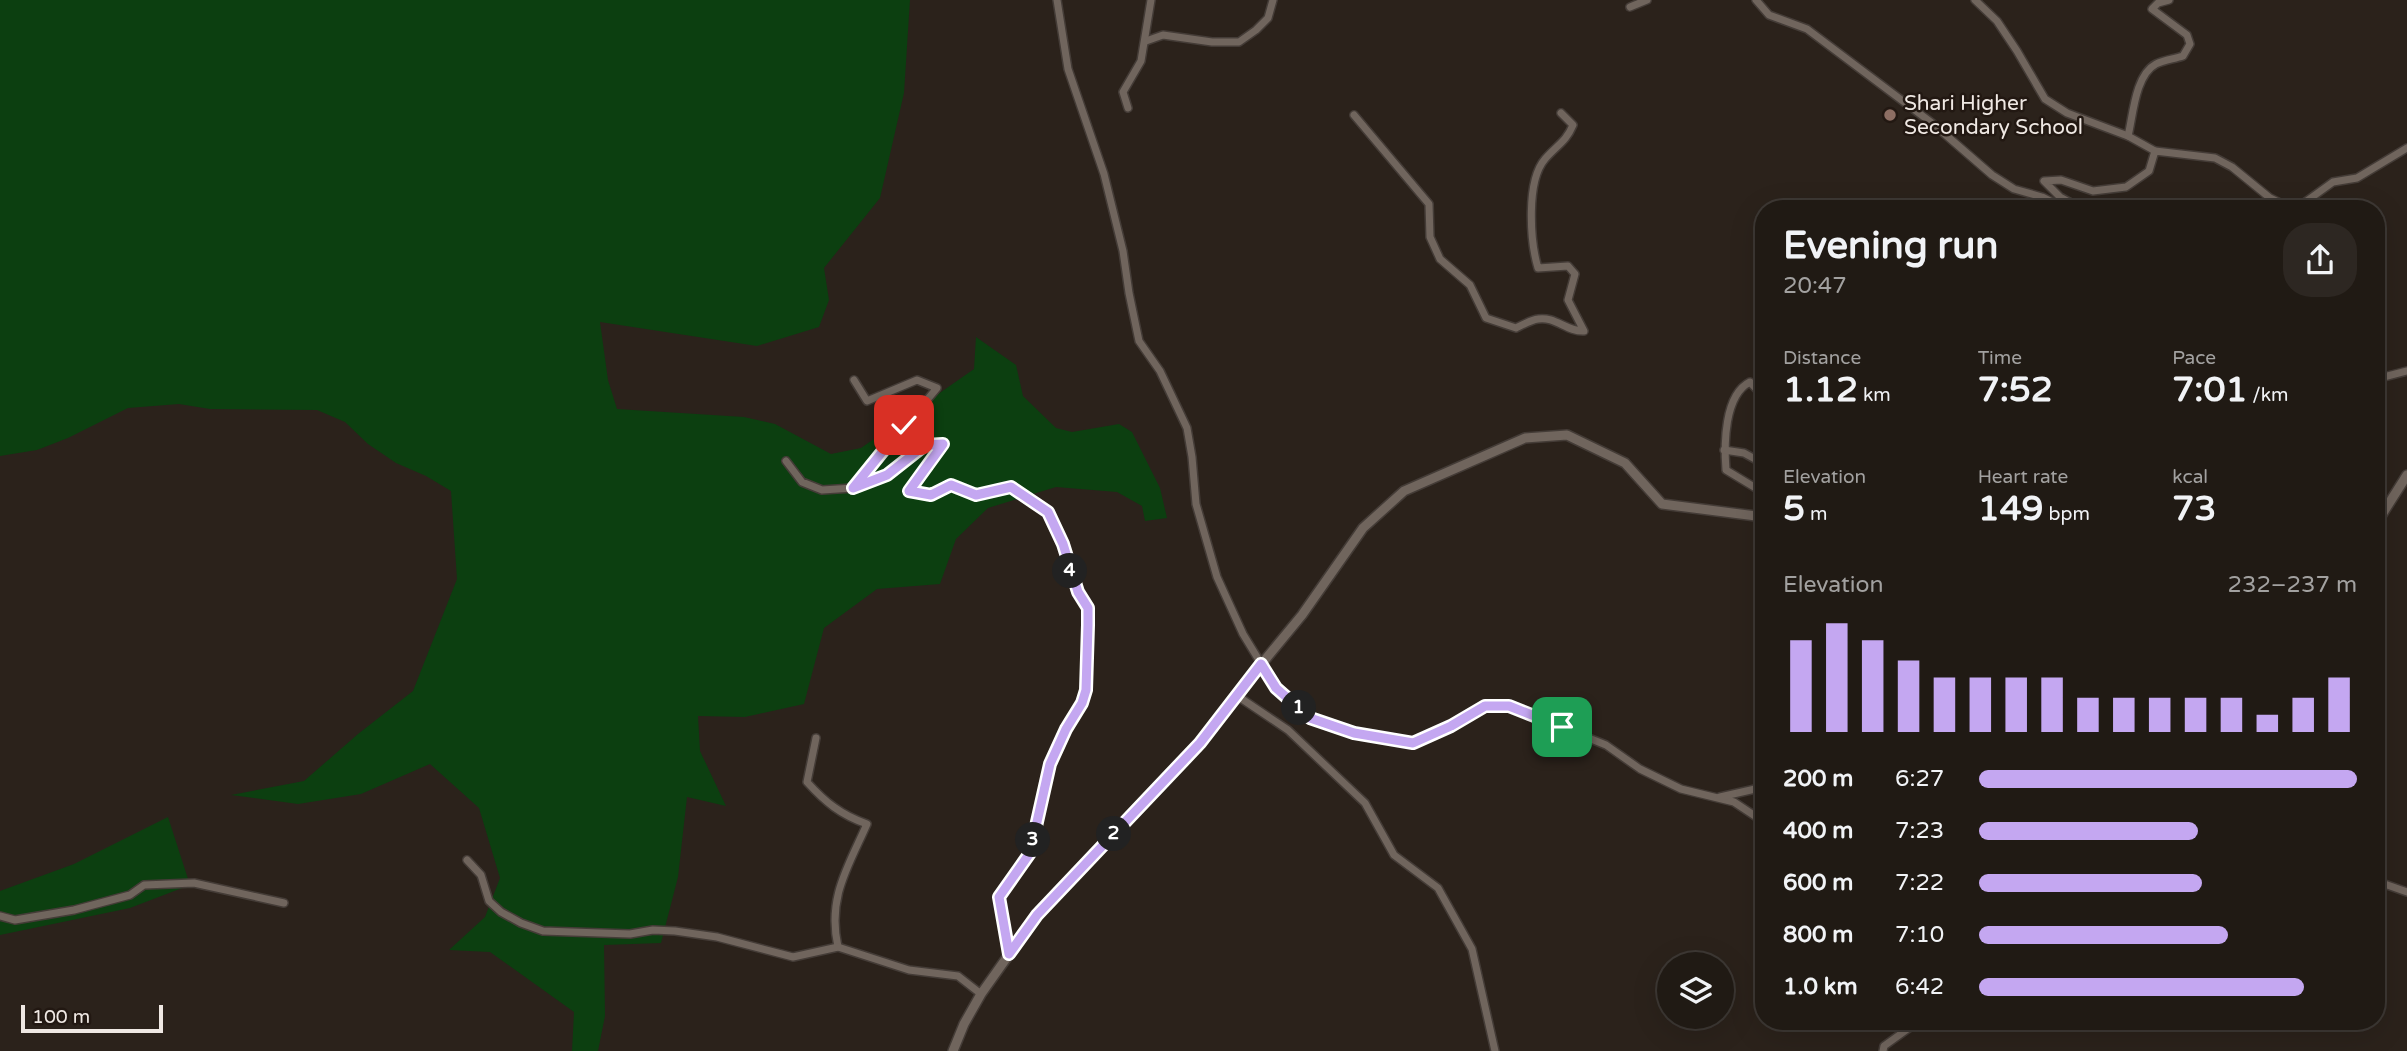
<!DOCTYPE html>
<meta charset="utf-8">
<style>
body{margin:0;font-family:"Varela Round",sans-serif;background:#2d2722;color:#f1f3f6;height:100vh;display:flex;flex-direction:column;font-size:26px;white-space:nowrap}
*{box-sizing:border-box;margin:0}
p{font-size:23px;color:#a2a1a0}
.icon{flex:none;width:38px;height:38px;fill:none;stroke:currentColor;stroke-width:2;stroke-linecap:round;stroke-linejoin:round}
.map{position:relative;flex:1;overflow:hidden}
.details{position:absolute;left:1755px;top:200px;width:630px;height:830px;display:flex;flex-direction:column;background:#201a14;border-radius:28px;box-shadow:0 7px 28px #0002,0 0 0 2px #3d3834}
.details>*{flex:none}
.buttons{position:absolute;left:1657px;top:952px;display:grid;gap:14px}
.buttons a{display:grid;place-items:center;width:77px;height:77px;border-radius:50%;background:#201a14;box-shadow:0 7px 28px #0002,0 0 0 2px #3d3834;font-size:35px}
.scale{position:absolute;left:21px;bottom:18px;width:142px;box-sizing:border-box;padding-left:7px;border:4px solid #efe8e3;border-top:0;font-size:19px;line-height:24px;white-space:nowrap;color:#efe8e3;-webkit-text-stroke:5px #221812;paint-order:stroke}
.pin{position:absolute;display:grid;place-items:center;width:60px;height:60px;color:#fff;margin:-30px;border-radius:14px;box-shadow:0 4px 10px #0006}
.km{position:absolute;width:35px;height:35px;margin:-18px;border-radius:50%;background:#222;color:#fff;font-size:19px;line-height:35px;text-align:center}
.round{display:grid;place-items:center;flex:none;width:74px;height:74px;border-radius:28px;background:#2d2722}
.head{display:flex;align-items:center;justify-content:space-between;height:119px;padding:0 28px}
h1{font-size:38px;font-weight:800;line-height:52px}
.figures{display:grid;grid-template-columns:repeat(3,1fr);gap:10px;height:119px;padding:7px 28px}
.figures div{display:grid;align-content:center}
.figures b{font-size:35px;font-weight:800}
.figures small{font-size:19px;font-weight:400}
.figures p{font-size:19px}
.chart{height:196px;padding:14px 28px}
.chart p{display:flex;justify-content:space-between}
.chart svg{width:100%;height:126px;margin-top:7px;stroke:#c4a7f1;stroke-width:6}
ul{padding:0 28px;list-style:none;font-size:23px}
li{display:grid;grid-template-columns:112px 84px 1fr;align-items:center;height:52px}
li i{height:18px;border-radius:9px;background:#c4a7f1}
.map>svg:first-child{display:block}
.green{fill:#0c3f10}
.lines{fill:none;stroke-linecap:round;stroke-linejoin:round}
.minor-casing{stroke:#443c37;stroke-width:10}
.tertiary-casing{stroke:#443c37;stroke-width:12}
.minor{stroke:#70655d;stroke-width:7}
.tertiary{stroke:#70655d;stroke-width:9}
.route-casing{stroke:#fff;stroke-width:14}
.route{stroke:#c4a7f1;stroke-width:9}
.education-dot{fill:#8d6e63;stroke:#221812;stroke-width:2.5}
.labels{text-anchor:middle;stroke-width:5;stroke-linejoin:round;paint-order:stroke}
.poi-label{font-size:21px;fill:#efe8e3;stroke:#221812;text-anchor:start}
</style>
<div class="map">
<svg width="2407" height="1051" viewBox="0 0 2407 1051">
<rect width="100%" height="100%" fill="#2b221b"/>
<g class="green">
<polygon points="0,0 910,0 904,93 880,198 824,268 829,300 819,327 757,346 600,322 608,380 617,409 744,417 775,424 831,454 861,448 974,369 976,337 1016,365 1023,396 1056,428 1072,432 1119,424 1132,432 1160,488 1167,518 1145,521 1142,506 1117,492 1056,487 988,508 956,539 940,584 877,589 824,628 804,704 745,717 698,716 700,751 726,806 687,797 678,877 661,943 604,945 605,1016 598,1051 572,1051 574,1012 490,952 449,950 485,917 500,878 479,808 430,764 361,794 298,804 231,795 304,781 358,734 413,691 457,579 451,491 426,476 396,463 368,444 345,422 317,410 210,409 179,404 128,408 68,438 37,450 0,456"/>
<polygon points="168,817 190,885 130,908 0,935 0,891 74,864"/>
</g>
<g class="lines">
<g class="minor-casing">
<g id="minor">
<polyline points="1057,0 1068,69 1104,174 1123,251 1129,293 1139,341 1160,371 1187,428 1192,457 1196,504 1217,577 1243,634 1276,688 1310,718 1354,732 1413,743 1451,726 1485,706 1509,706 1606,745 1640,769 1681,789 1734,802 1764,822"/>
<polyline points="1756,0 1769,15 1807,29 1932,123 1992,175 2014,189 2042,197 2064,208"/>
<polyline points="1975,0 1997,21 2017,51 2045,99 2067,113 2128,136"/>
<polyline points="1630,7 1647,0"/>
<polyline points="1146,41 1163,35 1212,42 1239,42 1256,30 1268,18 1273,0"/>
<polyline points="1128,108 1123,92 1141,61 1151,0"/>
<path d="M1354,115L1429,204L1430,237L1440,259L1470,285L1486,318L1516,328C1522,325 1531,320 1538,319C1555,316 1567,332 1584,331L1568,300L1575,274L1568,266L1538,268C1530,241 1526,181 1545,159C1557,145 1566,142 1573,125L1561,113"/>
<path d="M2155,151L2128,136C2133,116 2135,75 2156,64C2164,60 2174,59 2183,56L2190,44L2187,35L2152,9L2158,3L2169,0"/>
<polyline points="2080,208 2060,197 2044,181 2061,180 2093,191 2126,187 2149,171 2155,151 2215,158 2232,167 2270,198 2290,208"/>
<polyline points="2297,208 2333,182 2357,178 2407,148"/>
<polyline points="2376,379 2407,371"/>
<polyline points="854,380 867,401 917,380 937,388 856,485"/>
<path d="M1764,397L1750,382C1724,395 1724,445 1726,470L1764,493"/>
<polyline points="1724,450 1744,453 1764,464"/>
<polyline points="786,461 802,482 822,490 853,488 887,475 925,445 943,444 909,491 931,495 951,485 977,495 1011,487 1048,511 1063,544 1078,591 1088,608 1088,625 1086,690 1082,703 1066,729 1050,764 1030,853 999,896 1002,921 1009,954"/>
<polyline points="1236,695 1288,730 1365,803 1394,855 1438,888 1472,949 1495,1051"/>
<path d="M816,738L807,782C825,802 841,815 867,824C848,867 827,898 838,947"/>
<polyline points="1720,797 1764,787"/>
<polyline points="467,860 481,875 489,901 501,912 521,923 543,931 630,934 653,930 675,931 717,937 793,957 838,947 909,970 958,976 981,994"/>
<polyline points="2376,881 2407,892"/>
<polyline points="0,916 15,920 74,910 130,895 144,885 194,883 284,903"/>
<polyline points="1883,1051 1884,1046 1909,1028 1926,1020"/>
</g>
</g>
<g class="tertiary-casing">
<g id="tertiary">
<polyline points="2376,524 2407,475"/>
<polyline points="1764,554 1764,558"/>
<polyline points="953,1051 964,1024 981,994 1037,915 1200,743 1236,695 1302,615 1363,528 1404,491 1525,438 1567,435 1625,463 1662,504 1764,517"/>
</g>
</g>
<use href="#minor" class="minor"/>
<use href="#tertiary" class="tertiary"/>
</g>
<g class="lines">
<g class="route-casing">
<polyline id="route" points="904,425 853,488 887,475 925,445 943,444 909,491 931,495 951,485 976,495 1011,487 1048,512 1063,544 1078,592 1088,608 1088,625 1086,690 1082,703 1066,729 1050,764 1030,853 999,897 1009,954 1037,915 1200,743 1261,664 1276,688 1310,718 1354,733 1413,743 1451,726 1485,706 1509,706 1562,727"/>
</g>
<use href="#route" class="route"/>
</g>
<circle class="education-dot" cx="1890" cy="115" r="7"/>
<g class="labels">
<g class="poi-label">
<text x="1904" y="110">Shari Higher<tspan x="1904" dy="24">Secondary School</tspan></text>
</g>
</g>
</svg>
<div class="buttons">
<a><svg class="icon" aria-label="layers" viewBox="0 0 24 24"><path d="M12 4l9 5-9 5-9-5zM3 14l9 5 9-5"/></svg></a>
</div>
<div class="scale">100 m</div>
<div class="pin" style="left:1562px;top:727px;background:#1e9e55"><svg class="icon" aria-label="arrive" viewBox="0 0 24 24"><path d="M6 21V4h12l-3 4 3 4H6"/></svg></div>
<div class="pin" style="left:904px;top:425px;background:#d93025"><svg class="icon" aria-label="check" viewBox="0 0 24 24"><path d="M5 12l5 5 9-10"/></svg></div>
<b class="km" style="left:1299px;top:708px">1</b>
<b class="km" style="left:1114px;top:834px">2</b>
<b class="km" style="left:1033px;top:840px">3</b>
<b class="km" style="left:1070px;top:571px">4</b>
<section class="details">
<div class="head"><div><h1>Evening run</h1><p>20:47</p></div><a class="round"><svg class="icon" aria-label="share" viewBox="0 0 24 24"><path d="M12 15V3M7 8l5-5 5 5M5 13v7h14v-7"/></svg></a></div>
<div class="figures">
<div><p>Distance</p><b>1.12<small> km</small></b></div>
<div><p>Time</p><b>7:52</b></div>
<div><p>Pace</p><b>7:01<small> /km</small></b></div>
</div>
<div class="figures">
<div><p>Elevation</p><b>5<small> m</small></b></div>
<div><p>Heart rate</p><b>149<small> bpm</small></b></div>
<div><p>kcal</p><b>73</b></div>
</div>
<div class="chart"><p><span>Elevation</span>232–237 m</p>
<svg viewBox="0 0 160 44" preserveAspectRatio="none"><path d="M5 44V12M15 44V6M25 44V12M35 44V19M45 44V25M55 44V25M65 44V25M75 44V25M85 44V32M95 44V32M105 44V32M115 44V32M125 44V32M135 44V38M145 44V32M155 44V25"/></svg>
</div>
<ul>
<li><b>200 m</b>6:27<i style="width:100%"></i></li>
<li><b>400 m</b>7:23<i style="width:58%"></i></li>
<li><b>600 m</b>7:22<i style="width:59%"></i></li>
<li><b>800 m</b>7:10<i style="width:66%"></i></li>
<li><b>1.0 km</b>6:42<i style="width:86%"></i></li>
</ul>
</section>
</div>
